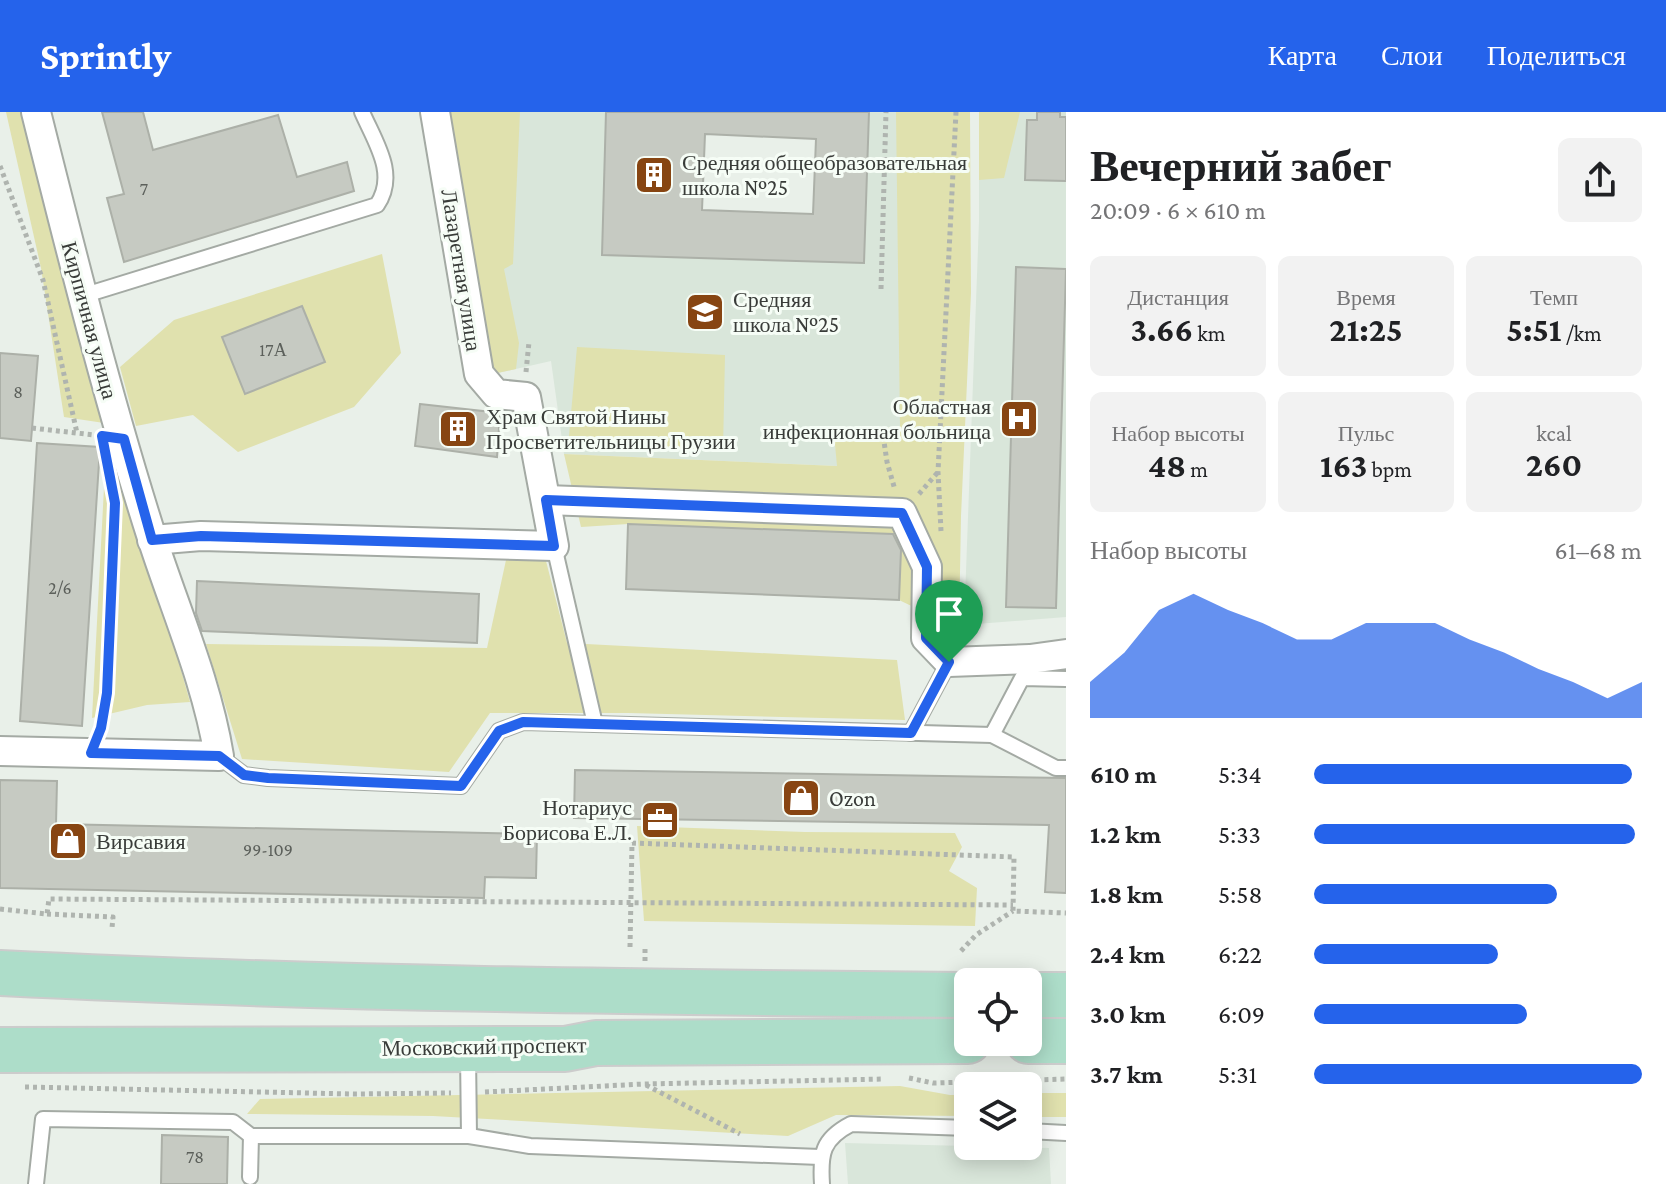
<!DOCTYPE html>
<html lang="ru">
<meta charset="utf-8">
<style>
body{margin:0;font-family:"Crimson Pro",serif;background:#f2f2f2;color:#202124;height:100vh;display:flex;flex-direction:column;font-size:30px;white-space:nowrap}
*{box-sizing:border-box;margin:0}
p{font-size:26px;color:#757577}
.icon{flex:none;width:44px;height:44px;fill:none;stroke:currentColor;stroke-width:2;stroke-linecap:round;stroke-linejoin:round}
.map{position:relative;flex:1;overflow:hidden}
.sheet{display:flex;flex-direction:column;background:#fff;width:600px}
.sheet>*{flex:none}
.tools{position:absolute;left:954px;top:856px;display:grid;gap:16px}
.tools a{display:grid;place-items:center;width:88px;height:88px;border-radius:12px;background:#fff;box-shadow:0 4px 20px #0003;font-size:40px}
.pin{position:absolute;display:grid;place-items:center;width:68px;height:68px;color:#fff;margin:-82px -34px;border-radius:50% 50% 50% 0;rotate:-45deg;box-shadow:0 0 8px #0007}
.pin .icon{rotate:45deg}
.round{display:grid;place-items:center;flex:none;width:84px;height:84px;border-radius:12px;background:#f2f2f2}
.head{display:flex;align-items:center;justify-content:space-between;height:136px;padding:0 24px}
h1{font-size:44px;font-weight:700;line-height:60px}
.metrics{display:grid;grid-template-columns:repeat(3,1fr);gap:12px;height:136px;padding:8px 24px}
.metrics div{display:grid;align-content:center;border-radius:12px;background:#f2f2f2;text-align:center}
.metrics b{font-size:34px;font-weight:700}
.metrics small{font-size:22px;font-weight:400}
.metrics p{font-size:22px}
.chart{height:224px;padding:16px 24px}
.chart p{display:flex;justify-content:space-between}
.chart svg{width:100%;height:144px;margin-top:8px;fill:#2563eb;opacity:.7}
ul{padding:0 24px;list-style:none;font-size:26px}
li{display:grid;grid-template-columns:128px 96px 1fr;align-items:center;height:60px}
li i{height:20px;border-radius:10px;background:#2563eb}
header{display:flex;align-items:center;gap:48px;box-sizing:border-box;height:112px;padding:0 40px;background:#2563eb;color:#fff}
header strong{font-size:38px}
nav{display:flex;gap:44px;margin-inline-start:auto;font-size:28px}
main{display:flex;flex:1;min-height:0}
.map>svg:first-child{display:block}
.built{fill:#d9e6da}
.green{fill:#e0e1ae}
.building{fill:#c6cac2;stroke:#acb0a8;stroke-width:2;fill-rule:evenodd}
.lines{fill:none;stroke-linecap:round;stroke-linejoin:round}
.lane-casing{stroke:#a4aaa4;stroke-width:18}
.street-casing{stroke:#a4aaa4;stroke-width:32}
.primary-casing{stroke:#ccc;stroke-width:48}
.path{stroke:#afb4af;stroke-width:5;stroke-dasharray:4 4;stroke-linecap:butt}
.lane{stroke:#fff;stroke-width:14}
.street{stroke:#fff;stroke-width:28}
.primary{stroke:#adddc9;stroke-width:44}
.route-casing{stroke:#fff;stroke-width:16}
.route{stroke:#2563eb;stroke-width:10}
.labels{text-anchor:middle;stroke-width:6;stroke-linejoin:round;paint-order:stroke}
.number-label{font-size:18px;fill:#5c605b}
.poi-label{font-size:22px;fill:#393c39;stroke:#f6fdf6;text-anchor:start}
.street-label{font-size:22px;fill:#393c39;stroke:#f6fdf6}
</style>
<header>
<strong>Sprintly</strong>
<nav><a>Карта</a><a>Слои</a><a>Поделиться</a></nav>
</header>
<main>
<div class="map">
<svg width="1066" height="1072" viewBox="0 0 1066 1072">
<rect width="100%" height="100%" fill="#e9f0e9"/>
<g class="built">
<polygon points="449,0 606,0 602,143 864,151 869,0 930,0 925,311 834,322 838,354 564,342 551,249 493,262"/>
<polygon points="979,0 1066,0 1066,505 964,513 979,109"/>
<polygon points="845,1031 1049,1036 1051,1072 848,1072"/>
</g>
<g class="green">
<polygon points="6,0 27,0 104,311 64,305 41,156"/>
<polygon points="449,0 520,0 513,152 504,157 519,231 516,257 493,262"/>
<polygon points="896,0 970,0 971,181 961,404 959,517 899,488 901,423 628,412 581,415 564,342 837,354 834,322 900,314"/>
<polygon points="979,0 1020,0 1004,66 979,68"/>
<polygon points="382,142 401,241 354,295 238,340 193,303 136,314 120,255 174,208"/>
<polygon points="577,235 725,243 723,338 568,335"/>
<polygon points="106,337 119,337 190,590 147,593 92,606"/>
<polygon points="506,448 546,449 567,531 897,548 905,608 628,601 490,601 449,660 242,647 206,532 487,536"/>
<polygon points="637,714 805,720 955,721 962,735 949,759 977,776 975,814 644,809"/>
<polygon points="900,974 950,983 968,983 968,1004 836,1003 788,1024 433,1004 247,1002 260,987"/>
<rect x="1028" y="981" width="38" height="24"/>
</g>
<g class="building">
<polygon points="102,0 143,0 153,38 278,3 297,65 347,50 354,79 124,150 107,86 124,82"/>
<path d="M606,0H869L864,151L602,143ZM705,22L816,27L813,102L702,98Z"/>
<polygon points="1037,0 1060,0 1060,5 1066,5 1066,69 1025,68 1027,8 1037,8"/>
<polygon points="1016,155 1066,157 1056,496 1006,495"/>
<polygon points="302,194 325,250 245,282 222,225"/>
<polygon points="0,241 38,244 31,329 0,326"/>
<polygon points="420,292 500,301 497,345 415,334"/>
<polygon points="37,331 100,335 82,614 20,609"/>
<polygon points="628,412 893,422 901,438 899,488 626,477"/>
<polygon points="197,469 479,482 477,531 202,519 196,501"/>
<polygon points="575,658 1066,666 1066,781 1045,780 1049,713 574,706"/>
<polygon points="0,668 57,669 56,712 537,722 536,766 485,765 484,786 0,776"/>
<polygon points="162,1023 228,1025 227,1072 161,1072"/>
</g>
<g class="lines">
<g class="lane-casing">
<g id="lane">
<path d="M82,184L377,93C398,62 375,30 362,0"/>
<polyline points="554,434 595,612"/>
<polyline points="911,621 949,550"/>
<polyline points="992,623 1056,656 1066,656"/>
<polyline points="219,644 244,663 268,666 461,674 499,619 523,610 992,623 1022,566 1066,567"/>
<polyline points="1028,1019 1066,1021"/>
<polyline points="469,1024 530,1034 820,1045"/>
<polyline points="250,1065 251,1024 469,1024 468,942"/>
<polyline points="36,1072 43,1007 233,1010 251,1024"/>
<path d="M822,1072C820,1042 822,1027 851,1012L968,1016"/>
</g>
</g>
<g class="street-casing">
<g id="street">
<polyline points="546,388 902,401 927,455 926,526 949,550 1030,547 1066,542"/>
<polyline points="152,428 201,424 554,434 526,285 496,282 479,262 435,0"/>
<path d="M0,639L219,644C207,570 176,500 153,429C108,288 72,144 36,0"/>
</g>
</g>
<g class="primary-casing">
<g id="primary">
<path d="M0,861C322,877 645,880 968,883"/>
<polyline points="1028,883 1066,883"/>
<polyline points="1028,929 1066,929"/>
<polyline points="0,938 565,937 596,931 968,929"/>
</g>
</g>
<g class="path">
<polyline points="0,54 43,168 77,321"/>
<polyline points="881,177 886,0"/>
<polyline points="526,260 529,230"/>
<polyline points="32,316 94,323"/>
<polyline points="882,316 887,350 895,378"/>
<polyline points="919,382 938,360"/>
<polyline points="941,419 938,360 956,0"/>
<polyline points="101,617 107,581 114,400"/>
<polyline points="0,797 47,802 49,787 1013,793"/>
<polyline points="47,802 113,805 112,816"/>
<polyline points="630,835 632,731 1014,745 1013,799 1066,801"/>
<polyline points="961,839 976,823 1013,799"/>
<polyline points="645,849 645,835"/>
<polyline points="909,966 933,971 1066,967"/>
<polyline points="646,973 740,1022"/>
<polyline points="25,975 354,982 451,981"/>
<polyline points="485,980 644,972 883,967"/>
</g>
<use href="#lane" class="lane"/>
<use href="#street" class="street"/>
<use href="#primary" class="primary"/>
</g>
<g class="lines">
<g class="route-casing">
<polygon id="route" points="102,324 124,327 152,428 201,424 554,434 546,388 902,401 927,455 926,526 949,550 911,621 523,610 499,619 461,674 268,666 244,663 219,644 91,641 101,616 107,581 115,391"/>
</g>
<use href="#route" class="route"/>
</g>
<defs>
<g id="building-square" transform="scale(2)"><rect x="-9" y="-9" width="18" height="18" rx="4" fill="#874512" stroke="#f6fdf6"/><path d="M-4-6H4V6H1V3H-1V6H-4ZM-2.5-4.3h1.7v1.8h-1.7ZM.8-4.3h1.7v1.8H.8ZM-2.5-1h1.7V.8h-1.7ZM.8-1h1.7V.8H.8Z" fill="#fff"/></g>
<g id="school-square" transform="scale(2)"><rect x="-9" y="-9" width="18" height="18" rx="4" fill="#874512" stroke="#f6fdf6"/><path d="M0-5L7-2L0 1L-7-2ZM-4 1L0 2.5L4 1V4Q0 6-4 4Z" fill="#fff"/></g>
<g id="hospital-square" transform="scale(2)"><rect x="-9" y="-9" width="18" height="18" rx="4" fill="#874512" stroke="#f6fdf6"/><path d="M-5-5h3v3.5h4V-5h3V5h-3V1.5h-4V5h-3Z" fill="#fff"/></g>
<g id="shop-square" transform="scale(2)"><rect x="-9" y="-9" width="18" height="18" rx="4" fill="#874512" stroke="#f6fdf6"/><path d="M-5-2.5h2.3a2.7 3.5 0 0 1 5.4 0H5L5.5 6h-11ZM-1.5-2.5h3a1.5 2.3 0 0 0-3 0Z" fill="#fff"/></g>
<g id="office-square" transform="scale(2)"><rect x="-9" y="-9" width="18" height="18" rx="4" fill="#874512" stroke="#f6fdf6"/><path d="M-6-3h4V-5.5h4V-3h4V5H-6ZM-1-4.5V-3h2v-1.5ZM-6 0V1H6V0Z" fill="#fff"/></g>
</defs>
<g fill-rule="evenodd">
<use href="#building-square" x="654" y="63"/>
<use href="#school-square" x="705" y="200"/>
<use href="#hospital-square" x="1019" y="307"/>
<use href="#building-square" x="458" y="317"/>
<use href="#shop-square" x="801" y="686"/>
<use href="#office-square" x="660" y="708"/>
<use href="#shop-square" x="68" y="729"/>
</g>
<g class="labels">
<g class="number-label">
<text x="144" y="83">7</text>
<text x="273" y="244">17А</text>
<text x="18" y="286">8</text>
<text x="60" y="482">2/6</text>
<text x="268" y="744">99-109</text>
<text x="195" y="1051">78</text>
</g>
<g class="poi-label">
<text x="682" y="58">Средняя общеобразовательная<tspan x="682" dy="25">школа №25</tspan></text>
<text x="733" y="195">Средняя<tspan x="733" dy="25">школа №25</tspan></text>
<text x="991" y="302" text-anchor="end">Областная<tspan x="991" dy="25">инфекционная больница</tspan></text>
<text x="486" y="312">Храм Святой Нины<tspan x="486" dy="25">Просветительницы Грузии</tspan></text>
<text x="829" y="694">Ozon</text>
<text x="632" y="703" text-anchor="end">Нотариус<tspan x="632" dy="25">Борисова Е.Л.</tspan></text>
<text x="96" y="737">Вирсавия</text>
</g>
<g class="street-label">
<text transform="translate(462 158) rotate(81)" y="8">Лазаретная улица</text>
<text transform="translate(90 208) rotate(75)" y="8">Кирпичная улица</text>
<text transform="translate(484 934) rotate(-1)" y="8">Московский проспект</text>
</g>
</g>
</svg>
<div class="tools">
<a><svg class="icon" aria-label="locate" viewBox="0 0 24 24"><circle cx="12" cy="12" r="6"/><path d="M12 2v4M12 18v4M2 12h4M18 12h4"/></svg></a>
<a><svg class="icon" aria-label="layers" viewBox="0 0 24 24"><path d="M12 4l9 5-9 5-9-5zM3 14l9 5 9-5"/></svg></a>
</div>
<div class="pin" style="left:949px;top:550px;background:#1e9e55"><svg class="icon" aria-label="arrive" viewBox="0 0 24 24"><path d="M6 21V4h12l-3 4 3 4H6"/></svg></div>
</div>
<section class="sheet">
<div class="head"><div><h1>Вечерний забег</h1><p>20:09 · 6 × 610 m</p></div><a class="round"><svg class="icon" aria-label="share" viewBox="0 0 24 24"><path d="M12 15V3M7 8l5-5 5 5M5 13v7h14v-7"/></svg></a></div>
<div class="metrics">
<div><p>Дистанция</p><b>3.66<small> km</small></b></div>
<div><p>Время</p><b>21:25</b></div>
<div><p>Темп</p><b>5:51<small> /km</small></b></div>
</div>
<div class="metrics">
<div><p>Набор высоты</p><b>48<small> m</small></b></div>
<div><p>Пульс</p><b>163<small> bpm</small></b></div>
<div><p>kcal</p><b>260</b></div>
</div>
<div class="chart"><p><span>Набор высоты</span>61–68 m</p>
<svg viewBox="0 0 160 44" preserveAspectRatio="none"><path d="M0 44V33L10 24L20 11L30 6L40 11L50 15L60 20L70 20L80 15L90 15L100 15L110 20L120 24L130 29L140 33L150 38L160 33V44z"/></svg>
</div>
<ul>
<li><b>610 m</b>5:34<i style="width:97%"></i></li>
<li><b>1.2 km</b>5:33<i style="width:98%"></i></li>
<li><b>1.8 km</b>5:58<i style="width:74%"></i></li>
<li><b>2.4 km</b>6:22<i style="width:56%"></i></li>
<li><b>3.0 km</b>6:09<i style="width:65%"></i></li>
<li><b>3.7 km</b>5:31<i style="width:100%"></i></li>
</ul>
</section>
</main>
